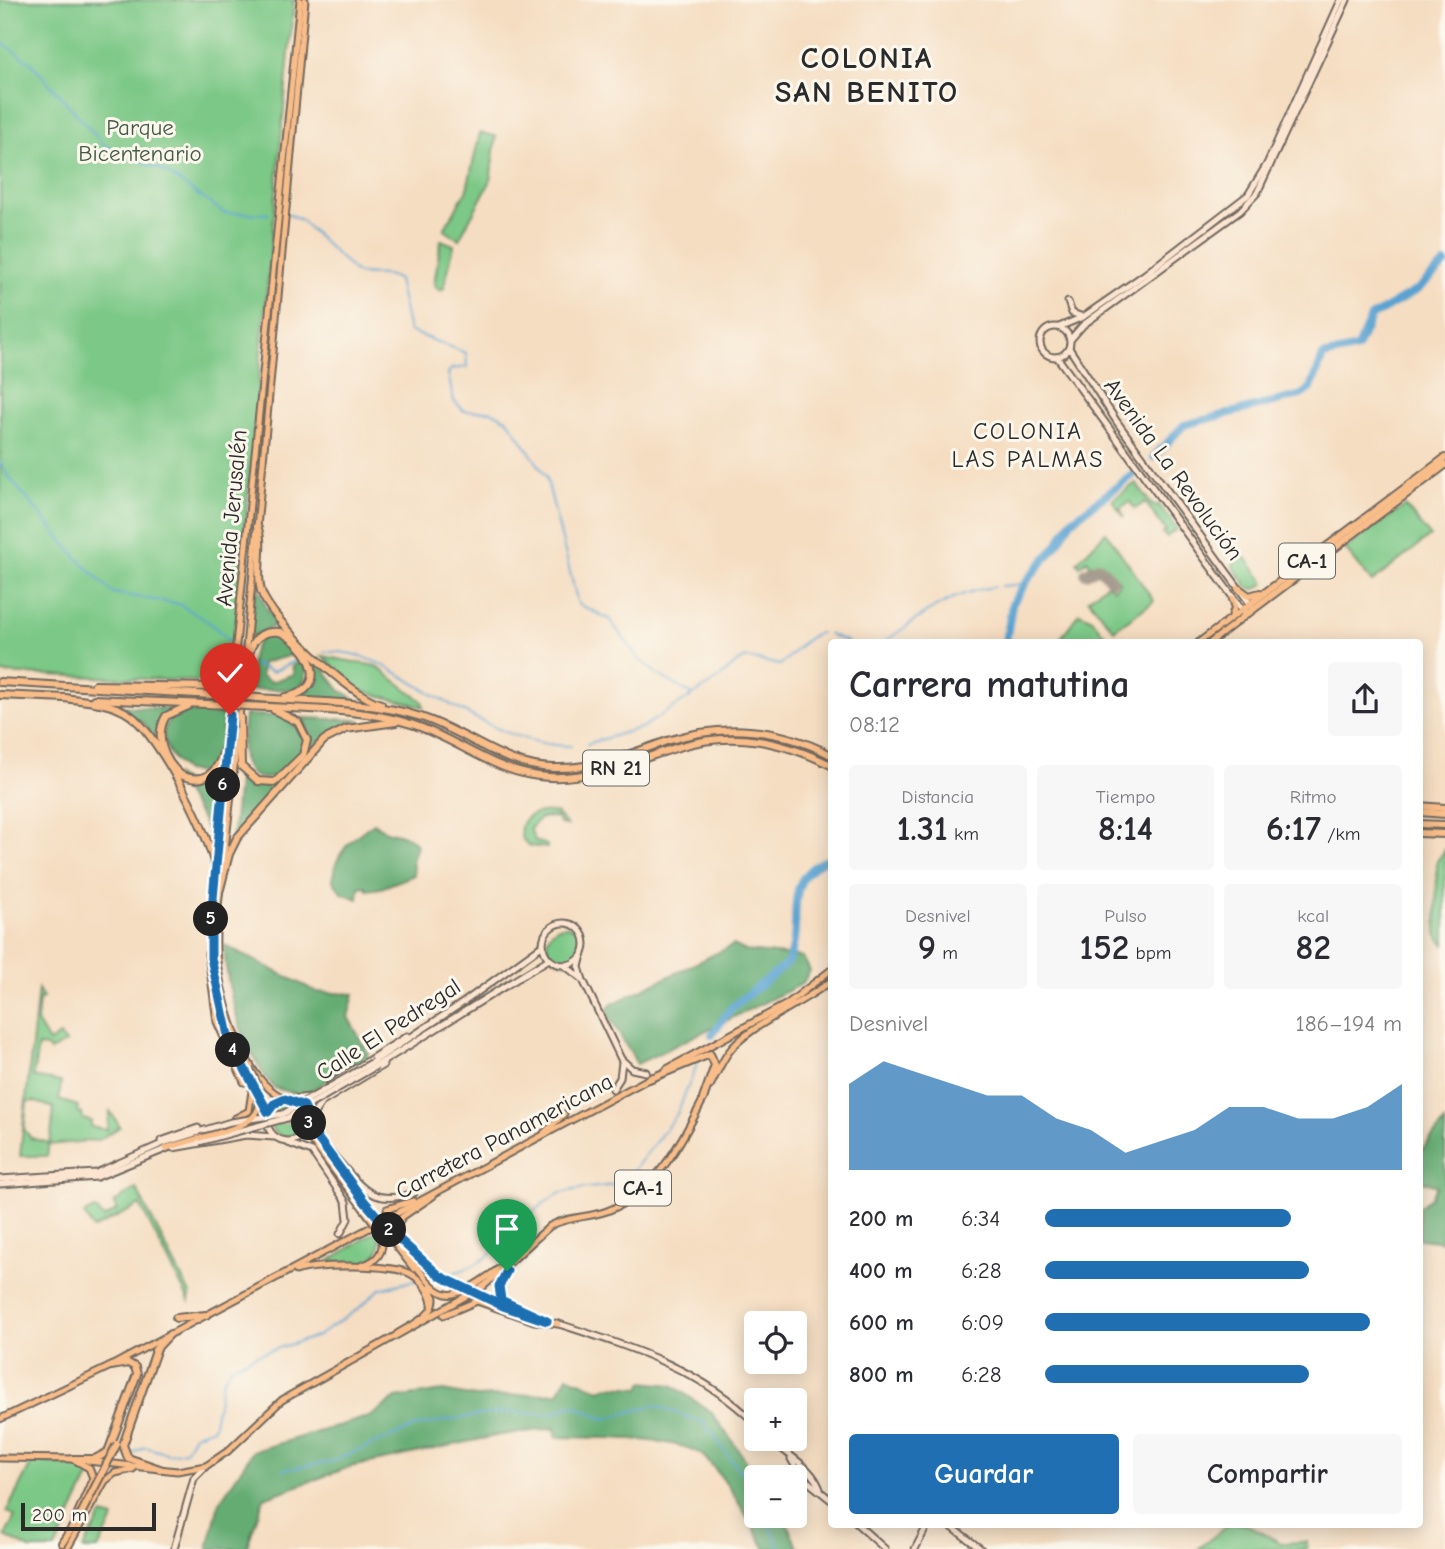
<!DOCTYPE html>
<html lang="es">
<meta charset="utf-8">
<style>
body{margin:0;font-family:"Comic Neue",sans-serif;background:#f7f7f7;color:#2b2b33;height:100vh;display:flex;flex-direction:column;font-size:26px;white-space:nowrap}
*{box-sizing:border-box;margin:0}
p{font-size:23px;color:#7c7c81}
.icon{flex:none;width:38px;height:38px;fill:none;stroke:currentColor;stroke-width:2;stroke-linecap:round;stroke-linejoin:round}
.map{position:relative;flex:1;overflow:hidden}
.details{position:absolute;left:828px;top:639px;width:595px;height:889px;display:flex;flex-direction:column;background:#fff;border-radius:7px;box-shadow:0 4px 18px #0003}
.details>*{flex:none}
.tools{position:absolute;left:744px;top:1311px;display:grid;gap:14px}
.tools a{display:grid;place-items:center;width:63px;height:63px;border-radius:7px;background:#fff;box-shadow:0 4px 18px #0003;font-size:35px}
.scale{position:absolute;left:21px;bottom:18px;width:135px;box-sizing:border-box;padding-left:7px;border:4px solid #2b2b2b;border-top:0;font-size:19px;line-height:24px;white-space:nowrap;color:#2b2b2b;-webkit-text-stroke:5px #fbf7ec;paint-order:stroke}
.pin{position:absolute;display:grid;place-items:center;width:60px;height:60px;color:#fff;margin:-72px -30px;border-radius:50% 50% 50% 0;rotate:-45deg;box-shadow:0 0 7px #0007}
.pin .icon{rotate:45deg}
.km{position:absolute;width:35px;height:35px;margin:-18px;border-radius:50%;background:#222;color:#fff;font-size:19px;line-height:35px;text-align:center}
.round{display:grid;place-items:center;flex:none;width:74px;height:74px;border-radius:7px;background:#f7f7f7}
.summary{display:flex;align-items:center;justify-content:space-between;height:119px;padding:0 21px}
h1{font-size:38px;font-weight:800;line-height:52px}
.metrics{display:grid;grid-template-columns:repeat(3,1fr);gap:10px;height:119px;padding:7px 21px}
.metrics div{display:grid;align-content:center;border-radius:7px;background:#f7f7f7;text-align:center}
.metrics b{font-size:35px;font-weight:800}
.metrics small{font-size:19px;font-weight:400}
.metrics p{font-size:19px}
.chart{height:196px;padding:14px 21px}
.chart p{display:flex;justify-content:space-between}
.chart svg{width:100%;height:126px;margin-top:7px;fill:#1f6fb2;opacity:.7}
.cta{display:flex;gap:14px;margin-top:auto;padding:14px 21px}
.cta a{flex:1;height:80px;border-radius:7px;background:#1f6fb2;color:#fff;font-size:28px;font-weight:800;line-height:80px;text-align:center}
.cta a+a{background:#f7f7f7;color:#2b2b33}
ul{padding:0 21px;list-style:none;font-size:23px}
li{display:grid;grid-template-columns:112px 84px 1fr;align-items:center;height:52px}
li i{height:18px;border-radius:9px;background:#1f6fb2}
.map>svg:first-child{display:block}
.green{fill:#7cc886;stroke:#547a58;stroke-width:2}
.forest{fill:#65ac73;stroke:#486c4f;stroke-width:2}
.lines{fill:none;stroke-linecap:round;stroke-linejoin:round}
.stream{stroke:#5aa3d1;stroke-width:2}
.river{stroke:#5aa3d1;stroke-width:8}
.taxiway{stroke:#908476;stroke-width:12}
.primary-tunnel{stroke:#cdb9a3;stroke-width:5;stroke-dasharray:5 2.5;stroke-linecap:butt}
.secondary-casing{stroke:#726960;stroke-width:9}
.primary-casing{stroke:#726960;stroke-width:9}
.highway-casing{stroke:#726960;stroke-width:10}
.secondary{stroke:#fce5d0;stroke-width:5}
.primary{stroke:#f8bd89;stroke-width:5}
.highway{stroke:#f8bd89;stroke-width:6}
.secondary-bridge-casing{stroke:#726960;stroke-width:9;stroke-linecap:butt}
.primary-bridge-casing{stroke:#726960;stroke-width:9;stroke-linecap:butt}
.highway-bridge-casing{stroke:#726960;stroke-width:10;stroke-linecap:butt}
.secondary-bridge{stroke:#fce5d0;stroke-width:5}
.primary-bridge{stroke:#f8bd89;stroke-width:5}
.highway-bridge{stroke:#f8bd89;stroke-width:6}
.route-casing{stroke:#fff;stroke-width:14}
.route{stroke:#1f6fb2;stroke-width:9}
.labels{text-anchor:middle;stroke-width:6;stroke-linejoin:round;paint-order:stroke}
.shield{fill:#fbf7ec;stroke:#696865;stroke-width:2}
.shield-label{font-size:21px;font-weight:bold;fill:#2b2b2b}
.park-label{font-size:23px;fill:#435a46;stroke:#fbf7ec}
.street-label{font-size:23px;fill:#2b2b2b;stroke:#fbf7ec}
.neighbourhood-label{font-size:24px;letter-spacing:2px;fill:#2b2b2b;stroke:#fbf7ec}
.district-label{font-size:30px;font-weight:bold;letter-spacing:2px;fill:#2b2b2b;stroke:#fbf7ec}
</style>
<div class="map">
<svg width="1445" height="1549" viewBox="0 0 1445 1549">
<rect width="100%" height="100%" fill="#fbf7ec"/>
<filter id="ink" filterUnits="userSpaceOnUse"><feTurbulence type="fractalNoise" baseFrequency=".0143" numOctaves="2"/><feDisplacementMap in="SourceGraphic" scale="14" xChannelSelector="R" yChannelSelector="G"/><feConvolveMatrix kernelMatrix="1 2 1 2 8 2 1 2 1" color-interpolation-filters="sRGB"/></filter>
<filter id="wash" filterUnits="userSpaceOnUse"><feTurbulence type="fractalNoise" baseFrequency=".00686" numOctaves="4" result="noise"/><feDisplacementMap in="SourceGraphic" scale="28" xChannelSelector="R" yChannelSelector="G"/><feGaussianBlur stdDeviation="1.57" result="paint"/><feColorMatrix in="noise" values="0 0 0 0 0 0 0 0 0 0 0 0 0 0 0 0 0 1.4 0 .05"/><feComposite in="paint" operator="in"/></filter>
<g filter="url(#wash)">
<rect width="100%" height="100%" fill="#f5ddc1"/>
<g class="green">
<polygon points="0,0 294,0 236,621 230,669 219,682 0,673"/>
<polygon points="480,133 496,136 490,182 459,239 444,230 467,189"/>
<polygon points="441,240 454,245 444,288 440,291 434,285"/>
<polygon points="1136,483 1152,505 1159,505 1177,529 1166,537 1163,533 1166,531 1145,502 1135,509 1130,502 1120,508 1124,517 1112,500"/>
<polygon points="1405,506 1430,536 1372,582 1345,549"/>
<polygon points="1106,532 1154,601 1114,630 1088,599 1107,584 1114,589 1120,582 1100,563 1091,566 1087,560 1080,566 1077,562"/>
<polygon points="1235,557 1246,558 1265,583 1256,589 1249,588 1233,567"/>
<polygon points="1079,613 1091,618 1111,642 1058,642"/>
<polygon points="322,656 376,666 422,701 424,707 358,690"/>
<path d="M556,813L567,825L560,824L556,817C536,817 541,818 530,829L535,841L547,845V848L530,846L522,839C515,815 537,811 556,813Z"/>
<polygon points="1445,850 1445,945 1436,934 1437,861"/>
<circle cx="565" cy="944" r="18"/>
<polygon points="38,989 43,998 39,1000 37,1022 49,1042 60,1036 66,1043 50,1051 47,1047 38,1046 33,1077 61,1082 59,1100 78,1106 77,1112 82,1113 83,1119 91,1121 91,1127 107,1130 110,1111 120,1127 98,1140 50,1145 54,1108 33,1101 27,1102 24,1129 31,1138 49,1143 47,1156 20,1156"/>
<circle cx="286" cy="1119" r="17"/>
<polygon points="136,1188 190,1294 189,1301 140,1205 93,1229 84,1214 95,1209 104,1218 118,1210 114,1203"/>
<path d="M376,1231C385,1244 378,1253 369,1263L329,1261Z"/>
<polygon points="33,1460 86,1468 90,1475 55,1549 30,1549 5,1536 15,1516 7,1511"/>
<polygon points="102,1515 114,1518 98,1549 83,1549"/>
<polygon points="1229,1524 1246,1524 1281,1543 1307,1542 1307,1549 1198,1549"/>
</g>
<g class="forest">
<polygon points="256,582 267,609 285,630 271,627 250,638"/>
<path d="M270,635C279,637 289,645 292,655L262,663L261,676L271,682L294,674L292,666L303,660L307,669L305,681L297,689L250,690C252,669 246,643 270,635Z"/>
<polygon points="316,659 340,690 359,701 300,697 314,682"/>
<polygon points="117,706 171,709 158,726 158,742 144,724"/>
<path d="M182,711L224,713L219,759L205,773L185,771C164,752 151,725 182,711Z"/>
<path d="M245,715C274,716 289,711 305,739C303,744 303,750 300,755C290,773 255,792 245,764C239,750 244,730 245,715Z"/>
<polygon points="302,718 361,720 338,728 310,749 311,734"/>
<path d="M221,771L215,848L202,820L174,775C191,788 207,786 221,771Z"/>
<path d="M239,772C252,787 262,788 281,783L232,841Z"/>
<path d="M374,823C385,836 405,830 417,845L412,861L414,875L381,888L367,890L366,886L359,887L358,899L342,893L333,881C333,854 353,837 374,823Z"/>
<path d="M224,945L317,992L354,994L348,1017L368,1053L366,1057L304,1095L274,1088C242,1048 227,996 224,945Z"/>
<polygon points="733,945 746,951 803,957 810,971 802,984 637,1064 606,1011 612,1004"/>
<polygon points="1445,1122 1445,1242 1419,1239 1419,1207 1431,1197 1437,1186 1419,1180 1419,1153"/>
<path d="M567,1376L600,1390L608,1386L641,1388L642,1382L672,1385L711,1412L758,1477L756,1516H783L799,1549H766C747,1518 729,1481 703,1456C682,1436 586,1438 555,1437V1428L500,1435L350,1467L264,1498L246,1549H208L219,1503L253,1451L371,1416L396,1398L443,1391L476,1397L558,1393Z"/>
</g>
<g class="lines">
<g class="stream">
<polyline points="0,41 31,63 104,145 164,171 224,213 269,214"/>
<path d="M288,214L301,220L356,273C371,278 384,270 398,280L409,331L466,353L467,367L451,369L448,374L454,401L464,411H491L508,420L546,476L578,604L609,619L639,659L657,674L693,695"/>
<polyline points="0,462 8,476 77,558 113,593 179,604 210,623 229,640"/>
<polyline points="1001,586 1025,584"/>
<polyline points="828,634 848,642"/>
<path d="M885,642C919,617 950,592 994,587"/>
<path d="M324,652C368,649 401,676 437,697C478,720 523,746 571,746"/>
<polyline points="254,664 272,672 301,658"/>
<path d="M587,744L643,727L717,680L739,661L748,658L780,665C792,656 807,634 821,633"/>
<path d="M443,1275C501,1266 510,1222 555,1196C573,1186 603,1189 624,1183L677,1114L698,1062"/>
<polyline points="132,1454 145,1447 169,1454 185,1451 194,1435 213,1428 222,1383 230,1367 259,1354 318,1336 358,1309 380,1289 424,1278"/>
<polyline points="282,1470 330,1462 418,1426 447,1420 503,1412 552,1414 568,1406 575,1406 605,1419 654,1405 704,1423 756,1493"/>
<polyline points="766,1516 780,1549"/>
</g>
<g class="river">
<polyline points="1154,457 1184,425 1301,395 1311,388 1323,356 1357,348 1371,317 1417,290 1445,264"/>
<polyline points="1006,642 1012,604 1029,578 1057,545 1071,521 1134,474"/>
<path d="M712,1035L731,1008L787,964C807,925 776,877 831,858"/>
</g>
<polyline class="taxiway" points="1086,573 1099,567 1112,580"/>
</g>
</g>
<g filter="url(#ink)">
<g class="lines">
<g class="primary-tunnel">
<polyline points="244,1082 260,1100"/>
<polyline points="266,1108 310,1139"/>
</g>
<g class="secondary-casing">
<g id="secondary">
<polyline points="1068,302 1072,313 1083,317"/>
<circle cx="1055" cy="342" r="15"/>
<polyline points="1059,327 1083,317 1145,274 1248,195 1267,164 1341,0"/>
<polyline points="1070,340 1083,325 1240,211 1257,193 1347,0"/>
<polyline points="1069,348 1117,422 1251,605"/>
<polyline points="1057,357 1243,611"/>
<circle cx="564" cy="944" r="21"/>
<polyline points="582,955 579,967 583,980 621,1059 632,1069 646,1072"/>
<polyline points="564,965 581,978"/>
<polyline points="373,1062 464,1002 543,945"/>
<polyline points="376,1066 549,959"/>
<polyline points="329,1085 407,1036"/>
<polyline points="613,1089 620,1078 622,1062"/>
<circle cx="288" cy="1120" r="21"/>
<polyline points="292,1099 309,1097"/>
<polyline points="309,1121 321,1103 383,1065"/>
<polyline points="309,1124 325,1147"/>
<polyline points="161,1141 198,1128"/>
<polyline points="288,1143 312,1152 346,1202 348,1219 340,1234"/>
<path d="M325,1147C357,1176 363,1210 414,1193"/>
<polyline points="173,1148 246,1135 274,1137"/>
<polyline points="335,1161 368,1205"/>
<polyline points="0,1179 96,1173 166,1142 231,1122"/>
<polyline points="0,1184 97,1177 168,1148"/>
<polyline points="503,1306 533,1317"/>
<path d="M556,1323C630,1347 700,1368 756,1424"/>
<path d="M770,1438C788,1457 811,1465 820,1489"/>
<polyline points="791,1459 801,1476 831,1500"/>
<polyline points="857,1524 885,1549"/>
<polyline points="948,1524 981,1549"/>
<polyline points="174,1549 194,1478 206,1466"/>
<polyline points="915,1549 928,1524"/>
</g>
</g>
<g class="primary-casing">
<g id="primary">
<polyline points="1232,615 1235,606 1232,598"/>
<polyline points="1199,642 1242,610"/>
<polyline points="1211,642 1243,617"/>
<polyline points="235,655 300,0"/>
<polyline points="245,659 305,0"/>
<polyline points="239,718 243,679"/>
<polyline points="229,732 235,665"/>
<polyline points="227,745 211,920 211,958 229,1040 268,1112"/>
<polyline points="223,868 238,731"/>
<path d="M220,888C218,908 215,928 216,948C218,991 242,1084 287,1099"/>
<polyline points="208,954 217,1022 244,1082"/>
<polyline points="232,1031 243,1057"/>
<polyline points="667,1069 787,1004 831,970"/>
<path d="M710,1086C716,1075 721,1063 728,1053C747,1026 802,1004 831,981"/>
<polyline points="234,1119 249,1111 252,1091"/>
<polyline points="544,1133 564,1114"/>
<polyline points="310,1139 363,1208"/>
<polyline points="166,1148 200,1138"/>
<path d="M433,1196L402,1217L394,1233C395,1245 407,1256 415,1265C423,1274 433,1291 446,1294C462,1298 499,1269 511,1258"/>
<polyline points="387,1209 413,1201"/>
<polyline points="381,1226 414,1269"/>
<path d="M362,1265C381,1261 387,1246 378,1228"/>
<path d="M296,1271C316,1264 392,1264 411,1274C422,1280 430,1292 432,1304"/>
<polyline points="507,1271 499,1286 501,1300 547,1321"/>
<polyline points="444,1315 477,1301 534,1321 558,1324"/>
<path d="M397,1334C414,1323 445,1312 430,1287"/>
<polyline points="0,1419 111,1366 652,1077"/>
<polyline points="0,1458 75,1459"/>
<path d="M88,1461L177,1471L206,1466L228,1451L282,1400L484,1286L550,1226C568,1216 588,1218 607,1211C656,1193 682,1141 704,1098"/>
<polyline points="74,1521 93,1478 89,1468 75,1460"/>
<polyline points="67,1549 105,1481 115,1473 133,1469"/>
</g>
</g>
<g class="highway-casing">
<g id="highway">
<path d="M257,526C265,544 255,571 261,591C271,621 350,696 381,704"/>
<polyline points="1238,588 1249,596 1260,593"/>
<polyline points="1242,610 1445,458"/>
<polyline points="1243,617 1445,465"/>
<path d="M243,680C248,657 249,628 280,632C310,646 333,690 285,697"/>
<polyline points="0,682 229,696"/>
<polyline points="95,685 215,687 229,677 236,651"/>
<polyline points="0,695 66,698"/>
<path d="M248,697C305,703 366,699 421,717C468,732 503,767 554,768C594,769 630,754 667,741C723,723 779,728 831,755"/>
<path d="M64,698C86,701 111,702 130,715C159,735 213,839 216,873"/>
<polyline points="94,699 229,705"/>
<path d="M188,706L166,716C154,736 164,761 181,775C216,790 224,755 229,729"/>
<path d="M247,706C301,709 360,708 411,724C459,739 496,775 549,777C597,779 638,759 682,746C735,730 784,742 831,765"/>
<polyline points="240,717 241,766 258,781 275,782 303,755 307,740 298,722 274,710"/>
<polyline points="1419,806 1445,808"/>
<polyline points="1419,812 1445,814"/>
<polyline points="1419,824 1445,825"/>
<polyline points="1419,833 1445,834"/>
<polyline points="220,889 229,854 237,838 324,740 346,729 396,722"/>
<polyline points="649,1079 710,1054 715,1065 703,1099"/>
<polyline points="176,1318 206,1315"/>
<polyline points="157,1348 123,1445 128,1458 160,1469"/>
<polyline points="155,1350 170,1334"/>
<polyline points="73,1459 95,1459 108,1452 137,1374 135,1367 128,1363 111,1366"/>
<polyline points="62,1543 80,1516"/>
</g>
</g>
<use href="#secondary" class="secondary"/>
<use href="#primary" class="primary"/>
<use href="#highway" class="highway"/>
<g class="secondary-bridge-casing">
<g id="secondary-bridge">
<polyline points="231,1122 283,1114 373,1062"/>
<polyline points="199,1142 287,1118 376,1066"/>
<polyline points="368,1205 389,1230 441,1276 503,1306"/>
</g>
</g>
<g class="primary-bridge-casing">
<g id="primary-bridge">
<path d="M200,1138C241,1127 279,1120 250,1069"/>
<polyline points="363,1208 378,1228"/>
</g>
</g>
<g class="highway-bridge-casing">
<g id="highway-bridge">
<polyline points="229,696 248,697"/>
<polyline points="229,705 247,706"/>
<polyline points="80,1516 117,1444"/>
</g>
</g>
<use href="#secondary-bridge" class="secondary-bridge"/>
<use href="#primary-bridge" class="primary-bridge"/>
<use href="#highway-bridge" class="highway-bridge"/>
</g>
</g>
<g class="lines" filter="url(#ink)">
<g class="route-casing">
<polyline id="route" points="230,715 211,920 211,958 229,1040 268,1112 274,1104 285,1099 304,1106 313,1132 364,1201 389,1230 440,1276 503,1306 547,1321 501,1300 499,1286 507,1271"/>
</g>
<use href="#route" class="route"/>
</g>
<g class="labels">
<g class="shield">
<rect x="1279" y="543.5" width="56" height="35" rx="5"/>
<rect x="583" y="750.5" width="66" height="35" rx="5"/>
<rect x="615" y="1170.5" width="56" height="35" rx="5"/>
</g>
<g class="shield-label">
<text x="1307" y="568">CA-1</text>
<text x="616" y="775">RN 21</text>
<text x="643" y="1195">CA-1</text>
</g>
<g class="park-label">
<text x="140" y="135">Parque<tspan x="140" dy="26">Bicentenario</tspan></text>
</g>
<g class="street-label">
<text transform="translate(1174 469) rotate(54)" y="8">Avenida La Revolución</text>
<text transform="translate(231 518) rotate(-85)" y="8">Avenida Jerusalén</text>
<text transform="translate(388 1029) rotate(-33)" y="8">Calle El Pedregal</text>
<text transform="translate(504 1136) rotate(-28)" y="8">Carretera Panamericana</text>
</g>
<g class="neighbourhood-label">
<text x="1028" y="439">COLONIA<tspan x="1028" dy="28">LAS PALMAS</tspan></text>
</g>
<g class="district-label">
<text x="867" y="68">COLONIA<tspan x="867" dy="34">SAN BENITO</tspan></text>
</g>
</g>
</svg>
<div class="tools">
<a><svg class="icon" aria-label="locate" viewBox="0 0 24 24"><circle cx="12" cy="12" r="6"/><path d="M12 2v4M12 18v4M2 12h4M18 12h4"/></svg></a>
<a>+</a>
<a>−</a>
</div>
<div class="scale">200 m</div>
<div class="pin" style="left:507px;top:1271px;background:#1e9e55"><svg class="icon" aria-label="arrive" viewBox="0 0 24 24"><path d="M6 21V4h12l-3 4 3 4H6"/></svg></div>
<div class="pin" style="left:230px;top:715px;background:#d93025"><svg class="icon" aria-label="check" viewBox="0 0 24 24"><path d="M5 12l5 5 9-10"/></svg></div>
<b class="km" style="left:389px;top:1230px">2</b>
<b class="km" style="left:309px;top:1123px">3</b>
<b class="km" style="left:233px;top:1050px">4</b>
<b class="km" style="left:211px;top:919px">5</b>
<b class="km" style="left:223px;top:785px">6</b>
<section class="details">
<div class="summary"><div><h1>Carrera matutina</h1><p>08:12</p></div><a class="round"><svg class="icon" aria-label="share" viewBox="0 0 24 24"><path d="M12 15V3M7 8l5-5 5 5M5 13v7h14v-7"/></svg></a></div>
<div class="metrics">
<div><p>Distancia</p><b>1.31<small> km</small></b></div>
<div><p>Tiempo</p><b>8:14</b></div>
<div><p>Ritmo</p><b>6:17<small> /km</small></b></div>
</div>
<div class="metrics">
<div><p>Desnivel</p><b>9<small> m</small></b></div>
<div><p>Pulso</p><b>152<small> bpm</small></b></div>
<div><p>kcal</p><b>82</b></div>
</div>
<div class="chart"><p><span>Desnivel</span>186–194 m</p>
<svg viewBox="0 0 160 44" preserveAspectRatio="none"><path d="M0 44V14L10 6L20 10L30 14L40 18L50 18L60 26L70 30L80 38L90 34L100 30L110 22L120 22L130 26L140 26L150 22L160 14V44z"/></svg>
</div>
<ul>
<li><b>200 m</b>6:34<i style="width:69%"></i></li>
<li><b>400 m</b>6:28<i style="width:74%"></i></li>
<li><b>600 m</b>6:09<i style="width:91%"></i></li>
<li><b>800 m</b>6:28<i style="width:74%"></i></li>
</ul>
<div class="cta"><a>Guardar</a><a>Compartir</a></div>
</section>
</div>
